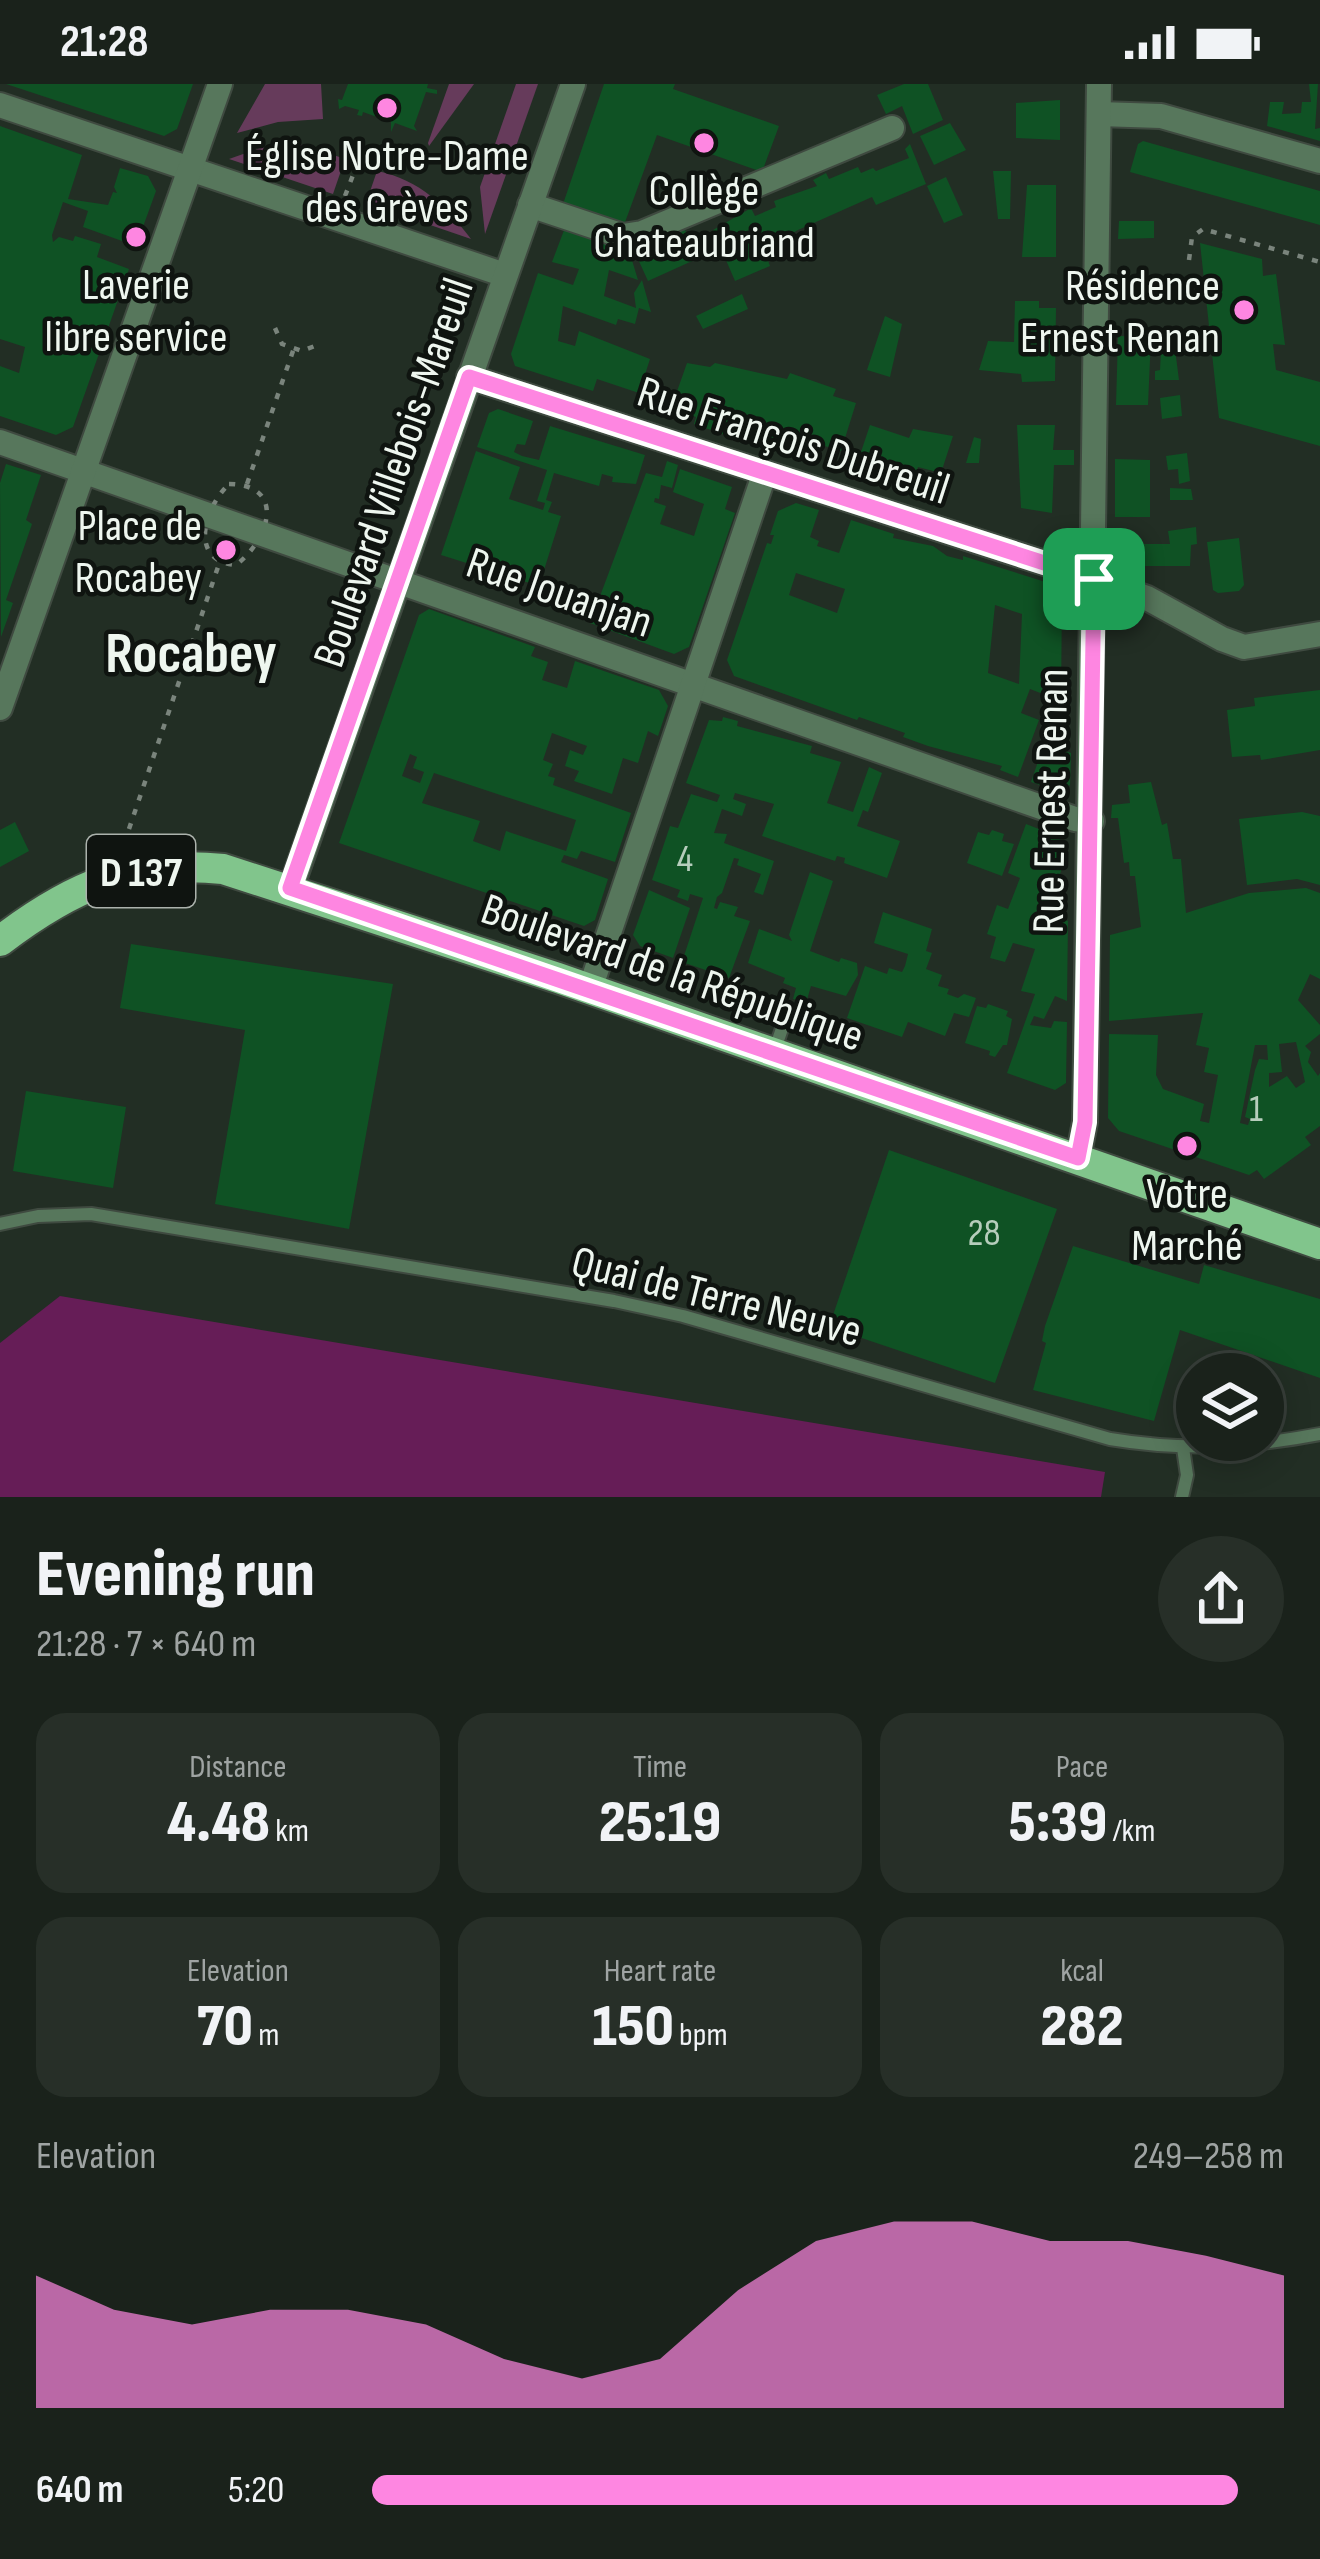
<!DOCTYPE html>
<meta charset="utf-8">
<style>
body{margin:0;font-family:"Sofia Sans Condensed",sans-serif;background:#272f28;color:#f1f3f6;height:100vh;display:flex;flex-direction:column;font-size:45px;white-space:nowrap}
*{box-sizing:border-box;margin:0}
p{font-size:39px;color:#9fa4a3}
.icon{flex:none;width:66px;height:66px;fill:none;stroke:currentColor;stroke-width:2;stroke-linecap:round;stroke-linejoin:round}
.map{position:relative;height:1413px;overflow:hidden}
.drawer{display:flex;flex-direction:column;background:#1a221b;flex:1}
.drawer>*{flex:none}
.tools{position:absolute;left:1176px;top:1269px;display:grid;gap:24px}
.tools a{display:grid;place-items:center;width:108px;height:108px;border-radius:50%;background:#1a221b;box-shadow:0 6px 30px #0003,0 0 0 3px #383f3a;font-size:60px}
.pin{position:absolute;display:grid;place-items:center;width:102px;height:102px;color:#fff;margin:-51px;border-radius:24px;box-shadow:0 6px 18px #0006}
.round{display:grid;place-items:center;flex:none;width:126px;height:126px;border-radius:63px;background:#272f28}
.summary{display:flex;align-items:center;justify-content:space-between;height:204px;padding:0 36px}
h1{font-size:66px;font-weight:800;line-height:90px}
.figures{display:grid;grid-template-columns:repeat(3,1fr);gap:18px;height:204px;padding:12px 36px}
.figures div{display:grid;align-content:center;border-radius:30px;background:#272f28;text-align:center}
.figures b{font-size:60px;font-weight:800}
.figures small{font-size:33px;font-weight:400}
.figures p{font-size:33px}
.chart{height:336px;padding:24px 36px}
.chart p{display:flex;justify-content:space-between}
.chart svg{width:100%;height:216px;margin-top:12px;fill:#fe86e1;opacity:.7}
ul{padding:0 36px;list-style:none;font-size:39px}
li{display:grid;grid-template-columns:192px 144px 1fr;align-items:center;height:90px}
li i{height:30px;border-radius:15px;background:#fe86e1}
.status{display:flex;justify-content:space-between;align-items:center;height:84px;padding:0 60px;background:#1a221b;direction:ltr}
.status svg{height:33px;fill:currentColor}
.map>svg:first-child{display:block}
.green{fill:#663b5b}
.water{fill:#661d57}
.building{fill:#0f5224;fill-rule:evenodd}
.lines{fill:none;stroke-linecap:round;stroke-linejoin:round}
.service-casing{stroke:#3f4a40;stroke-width:16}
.minor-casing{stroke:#3f4a40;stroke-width:28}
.primary-casing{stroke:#3f4a40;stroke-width:34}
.path{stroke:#7a847c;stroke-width:4.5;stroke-dasharray:6 9;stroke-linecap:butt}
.service{stroke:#57775c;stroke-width:12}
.minor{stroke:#57775c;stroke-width:24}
.primary{stroke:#81c58c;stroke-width:30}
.route-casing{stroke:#fff;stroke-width:24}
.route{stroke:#fe86e1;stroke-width:15}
.poi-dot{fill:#fe86e1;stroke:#0f1410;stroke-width:4.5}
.labels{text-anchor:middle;stroke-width:9;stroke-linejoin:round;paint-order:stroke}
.number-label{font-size:39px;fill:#b6cdbc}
.shield{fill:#0f1410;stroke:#abb2ac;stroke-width:3}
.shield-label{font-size:42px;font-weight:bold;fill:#eef6ef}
.poi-label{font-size:45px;fill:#eef6ef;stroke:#0f1410}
.street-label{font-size:45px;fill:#eef6ef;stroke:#0f1410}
.district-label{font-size:57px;font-weight:bold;fill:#eef6ef;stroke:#0f1410}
</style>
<div class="status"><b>21:28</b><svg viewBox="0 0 49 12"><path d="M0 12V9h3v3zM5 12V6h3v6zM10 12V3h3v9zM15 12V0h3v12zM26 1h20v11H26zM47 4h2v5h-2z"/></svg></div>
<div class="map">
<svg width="1320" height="1413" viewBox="0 0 1320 1413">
<rect width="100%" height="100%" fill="#222e24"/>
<g class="green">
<polygon points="265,0 321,0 323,35 278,38 237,49"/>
<polygon points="449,0 474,0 429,62 428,59"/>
<polygon points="516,0 538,0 485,150 480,103"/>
<polygon points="286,60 305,61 345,75 333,110 229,75 260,64"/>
<path d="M377,87C420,96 445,121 471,155L366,119Z"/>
</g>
<polygon class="water" points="60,1212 1105,1388 1101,1413 0,1413 0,1259"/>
<g class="building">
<polygon points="6,0 193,0 177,45 164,52"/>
<polygon points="348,0 428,0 427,4 437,6 437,10 426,8 414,42 417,47 395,39 391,48 391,38 363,28 362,32 357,31 359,26 345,22 339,25 338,15 342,16"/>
<polygon points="604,0 675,0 673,5 779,42 762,88 657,51 624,141 563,120"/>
<polygon points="904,0 928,0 943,36 913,50 902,22 886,30 877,11"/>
<polygon points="1309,0 1318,0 1315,45 1320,44 1320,57 1267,42 1270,18 1284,18 1282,30 1301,29 1302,18 1311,18"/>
<polygon points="1060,16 1060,56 1016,54 1016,19"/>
<polygon points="950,39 966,66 934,81 920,52"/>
<polygon points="0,42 82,71 68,115 108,121 113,108 117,109 114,103 120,84 148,92 156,107 136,162 83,143 88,127 63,118 52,151 53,158 59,153 73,157 75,152 101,160 97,173 129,185 73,343 56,351 0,332 0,282 19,289 25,263 0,255"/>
<polygon points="1143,57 1320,107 1320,141 1130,88 1138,60"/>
<polygon points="910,60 926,100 876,121 872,113 798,146 764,165 770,182 735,197 713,146 751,124 755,132 776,123 774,117 817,102 813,96 826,89 829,95 858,83 861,89 873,84 876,87 909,74 905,65"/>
<polygon points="993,87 1011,87 1010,135 998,135"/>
<polygon points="946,93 963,131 944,139 927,102"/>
<polygon points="1027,101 1056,101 1056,173 1022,173"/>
<polygon points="1119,137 1154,137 1154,154 1118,155"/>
<polygon points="566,141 628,163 638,196 609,186 604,212 636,224 634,209 642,196 651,228 639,224 635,240 618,235 616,241 563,222 558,257 575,262 579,247 650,275 639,309 597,295 593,307 515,282 511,270 538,189 573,201 579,185 552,178"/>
<polygon points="684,143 692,164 697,163 701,173 648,197 633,164"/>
<polygon points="1200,159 1262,175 1263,192 1276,190 1285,261 1273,260 1276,286 1320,298 1320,362 1219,334"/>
<polygon points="742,210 748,225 703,245 696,232"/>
<polygon points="1015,217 1039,217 1039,224 1056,224 1055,297 1022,298 1021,290 979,286 988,257 1014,258"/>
<polygon points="885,232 902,240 890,293 867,286"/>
<polygon points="1118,252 1151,253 1148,321 1116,321"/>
<polygon points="1175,265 1179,296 1155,296 1155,287 1160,286 1161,266"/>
<polygon points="687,279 710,283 715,279 787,295 790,289 836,305 833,312 856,319 841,367 818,360 816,369 768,354 771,344 749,336 742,357 694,340 696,333 676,326 675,331 669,330"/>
<polygon points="1180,311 1182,332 1162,335 1160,314"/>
<polygon points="498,325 533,337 525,361 517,360 514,368 522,372 539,376 550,342 645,371 636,400 612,398 613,393 602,390 599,402 554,389 546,416 552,418 548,428 561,432 539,502 441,471 476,367 520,383 509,415 543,426 545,419 537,417 547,386 477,363 489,329"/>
<polygon points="870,341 909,354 913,345 953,352 941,389 918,383 915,392 859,374"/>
<polygon points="1017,341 1055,341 1053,366 1074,366 1074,381 1054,381 1052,429 1021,424"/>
<polygon points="974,353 981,355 979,379 966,379"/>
<polygon points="1187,369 1190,397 1179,400 1178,385 1168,386 1166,372"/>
<polygon points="1115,375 1150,376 1150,433 1115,433"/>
<polygon points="667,377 678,381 672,404 661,401 659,415 655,414 654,418 666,422 660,440 694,452 704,420 673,408 680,385 732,403 725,425 735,429 689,563 674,570 590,539 646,389 662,393"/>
<polygon points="6,380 41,391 26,436 32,440 6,516 13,519 1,553 0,399"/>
<polygon points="1170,404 1191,405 1193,416 1170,416"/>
<path d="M796,419L819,426L810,453L819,457L817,462L839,469L851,436L894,450L893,454L933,462L947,472L963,476V472L1055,501L1062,510L1061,617L1030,605L1021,629L1039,636L1018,693L1000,686L1002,682L928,662L903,653L905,649L859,633L857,636L734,592L727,576L767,459L771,460L774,451H770L778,427ZM796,489L845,505L837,529L789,511ZM995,521L1022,530L1019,600L988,589Z"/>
<polygon points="1196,443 1197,460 1191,461 1190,482 1114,482 1114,460 1170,460 1168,447"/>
<polygon points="1239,454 1244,501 1239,507 1218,509 1213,506 1207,458"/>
<path d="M429,525L535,563L531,572L548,578L542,596L567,604L575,577L659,606L668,622L658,652L648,647L638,679L623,674L612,710L574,697L579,687L565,682L570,666L583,671L587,662L552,649L543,676L553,680L548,692L555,694L553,701L631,729L615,778L581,767L577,775L564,771L561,778L608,795L595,836L584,842L339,759L419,531ZM410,670L417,673L413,684L424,688L420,699L402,692ZM434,689L576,736L566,767L506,747L500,767L473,757L480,737L422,719Z"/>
<polygon points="1320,606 1320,666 1261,676 1260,671 1232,673 1227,626 1255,622 1254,614"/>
<polygon points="723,633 738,637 737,642 812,662 810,669 841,678 827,719 853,728 869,683 882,689 868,728 863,726 857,742 900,757 887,794 844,779 845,774 837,772 835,777 762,752 774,720 735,709 733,715 746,720 742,732 722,725 714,749 727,750 724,759 774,777 763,811 754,808 761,790 737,781 739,775 734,774 722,809 717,813 714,824 717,825 720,818 738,823 734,832 750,837 729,894 682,878 703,814 690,810 688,817 677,813 680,806 652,796 670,742 678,744 691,710 717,718 720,711 686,699 709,636 722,637"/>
<polygon points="1044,660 1071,669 1070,701 1061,708 1031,698"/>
<path d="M1151,698L1162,741L1167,739L1173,775H1181L1186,829L1249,809L1306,804L1320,809V895L1310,890L1298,916L1320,941V950L1305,962L1311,968L1308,978L1318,992L1320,989V1042L1305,1053L1311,1061L1264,1095L1257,1086L1249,1091L1119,1047L1108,1034L1109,950L1158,951L1156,991L1163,1005L1204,1020L1200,1037L1209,1039L1218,991L1204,988L1209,964L1196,961L1203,929L1109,937L1110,851L1141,843L1135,792H1130L1129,778L1124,779L1118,734H1111L1112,721L1130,719L1128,701ZM1296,958L1305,998L1296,1004L1287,992L1269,1003V989L1282,988L1279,960ZM1255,961H1267L1268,976L1259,975L1255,986L1245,1033L1250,1035L1248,1041L1240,1039Z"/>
<polygon points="1302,728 1320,732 1320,801 1297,795 1247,801 1239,735"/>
<polygon points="15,738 29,767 0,783 0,746"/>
<polygon points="1026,740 1057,752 1068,766 1047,829 1068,837 1067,917 1055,912 1044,935 1034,932 1030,941 1051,944 1054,937 1067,938 1066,999 1055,1006 1007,989 1035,910 1021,907 1035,865 1013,859 1005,878 990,874 996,853 987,850 997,821 1008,825 1020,794 1008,789"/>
<polygon points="992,746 1004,750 1002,757 1014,760 1002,792 967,779 978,748 989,751"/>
<polygon points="810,788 833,797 810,867 839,878 841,874 857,879 858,891 846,912 811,902 806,919 793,915 796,904 783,899 785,894 748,879 759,845 792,857 789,851"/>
<polygon points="649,806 690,824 673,874 640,862 633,851"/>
<polygon points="883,828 932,845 926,867 932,869 926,885 942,891 938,902 949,905 947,910 958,914 964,910 976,914 969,933 954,929 945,952 908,938 902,953 847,934 865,882 887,890 889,884 902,888 905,882 908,870 874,859"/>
<polygon points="131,860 393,900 349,1145 215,1120 245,946 120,924"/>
<polygon points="988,920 1008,927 1006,932 1012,935 1007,961 1003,961 995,973 989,971 990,967 965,959 977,922 986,924"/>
<polygon points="26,1007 126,1023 113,1104 13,1087"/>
<polygon points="889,1066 1057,1125 995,1299 829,1243"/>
<polygon points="1073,1162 1199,1200 1204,1181 1320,1215 1320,1294 1180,1246 1154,1337 1033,1306 1046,1259 1042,1257 1045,1242"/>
</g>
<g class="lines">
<g class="service-casing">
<g id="service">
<polyline points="774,968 787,930"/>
<path d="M0,1140L38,1132L91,1130L614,1217L683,1232L1110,1355C1182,1367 1248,1364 1320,1350"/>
<polyline points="1182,1413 1187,1391 1183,1364"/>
</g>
</g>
<g class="minor-casing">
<g id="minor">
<polyline points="0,21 505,191"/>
<polyline points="1099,30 1161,32 1320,77"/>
<polyline points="530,121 623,152 642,149 892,44"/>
<polyline points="469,293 1094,495 1147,514 1222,555 1244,563 1320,550"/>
<polyline points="0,358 1075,735 1092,737"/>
<polyline points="0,624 220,0"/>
<polyline points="291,804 573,0"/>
<polyline points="590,905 764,391"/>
<polyline points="1078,1074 1085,1038 1099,0"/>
</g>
</g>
<g class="primary-casing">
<path id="primary" d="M0,857C72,802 131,776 223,785L558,894L1320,1160"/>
</g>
<g class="path">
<polyline points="345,112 363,65"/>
<polyline points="1189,176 1192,153 1203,145 1320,178"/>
<polyline points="275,244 282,260 302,267 320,260"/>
<path d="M229,400C288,401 268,457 236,481C188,477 204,424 229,400Z"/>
<polyline points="247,400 294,264"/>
<polyline points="129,745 219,480"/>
</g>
<use href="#service" class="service"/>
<use href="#minor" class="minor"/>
<use href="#primary" class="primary"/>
</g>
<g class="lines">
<g class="route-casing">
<polygon id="route" points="469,293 1094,495 1085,1038 1078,1074 290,804"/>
</g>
<use href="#route" class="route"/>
</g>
<g class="poi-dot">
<circle cx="387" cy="24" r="12"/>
<circle cx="704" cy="59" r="12"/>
<circle cx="136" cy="153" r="12"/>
<circle cx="1244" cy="226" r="12"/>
<circle cx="226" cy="466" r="12"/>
<circle cx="1187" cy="1062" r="12"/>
</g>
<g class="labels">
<g class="number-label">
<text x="685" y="787">4</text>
<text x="1256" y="1037">1</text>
<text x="984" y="1161">28</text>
</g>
<rect class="shield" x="87" y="751" width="108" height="72" rx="9"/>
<g class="shield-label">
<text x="141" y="802">D 137</text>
</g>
<g class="poi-label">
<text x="387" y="86">Église Notre-Dame<tspan x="387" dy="52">des Grèves</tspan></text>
<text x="704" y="121">Collège<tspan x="704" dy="52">Chateaubriand</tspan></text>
<text x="136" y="215">Laverie<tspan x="136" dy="52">libre service</tspan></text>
<text x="1220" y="216" text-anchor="end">Résidence<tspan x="1220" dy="52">Ernest Renan</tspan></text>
<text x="202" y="456" text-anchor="end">Place de<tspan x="202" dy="52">Rocabey</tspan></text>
<text x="1187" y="1124">Votre<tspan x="1187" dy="52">Marché</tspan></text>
</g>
<g class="street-label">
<text transform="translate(794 355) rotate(18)" y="16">Rue François Dubreuil</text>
<text transform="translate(392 388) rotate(-71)" y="16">Boulevard Villebois-Mareuil</text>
<text transform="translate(560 507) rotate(19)" y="16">Rue Jouanjan</text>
<text transform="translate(1049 717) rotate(-89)" y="16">Rue Ernest Renan</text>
<text transform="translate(673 887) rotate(19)" y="16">Boulevard de la République</text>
<text transform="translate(717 1211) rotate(14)" y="16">Quai de Terre Neuve</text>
</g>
<g class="district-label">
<text x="191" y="588">Rocabey</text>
</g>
</g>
</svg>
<div class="tools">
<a><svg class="icon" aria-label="layers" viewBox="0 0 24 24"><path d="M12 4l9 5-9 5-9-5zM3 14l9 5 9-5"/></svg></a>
</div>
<div class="pin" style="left:1094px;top:495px;background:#1e9e55"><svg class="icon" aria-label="arrive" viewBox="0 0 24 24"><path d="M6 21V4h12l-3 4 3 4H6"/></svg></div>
</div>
<section class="drawer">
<div class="summary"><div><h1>Evening run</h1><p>21:28 · 7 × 640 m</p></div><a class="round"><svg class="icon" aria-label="share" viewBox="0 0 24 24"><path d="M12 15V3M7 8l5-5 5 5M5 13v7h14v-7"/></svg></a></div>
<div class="figures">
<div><p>Distance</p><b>4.48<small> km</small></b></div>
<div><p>Time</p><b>25:19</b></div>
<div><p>Pace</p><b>5:39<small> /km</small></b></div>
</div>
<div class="figures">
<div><p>Elevation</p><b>70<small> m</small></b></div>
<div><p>Heart rate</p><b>150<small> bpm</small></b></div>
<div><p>kcal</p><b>282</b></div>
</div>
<div class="chart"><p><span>Elevation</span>249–258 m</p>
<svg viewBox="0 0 160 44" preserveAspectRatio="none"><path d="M0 44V17L10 24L20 27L30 24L40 24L50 27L60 34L70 38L80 34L90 20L100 10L110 6L120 6L130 10L140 10L150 13L160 17V44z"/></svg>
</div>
<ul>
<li><b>640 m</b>5:20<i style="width:95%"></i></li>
</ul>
</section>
